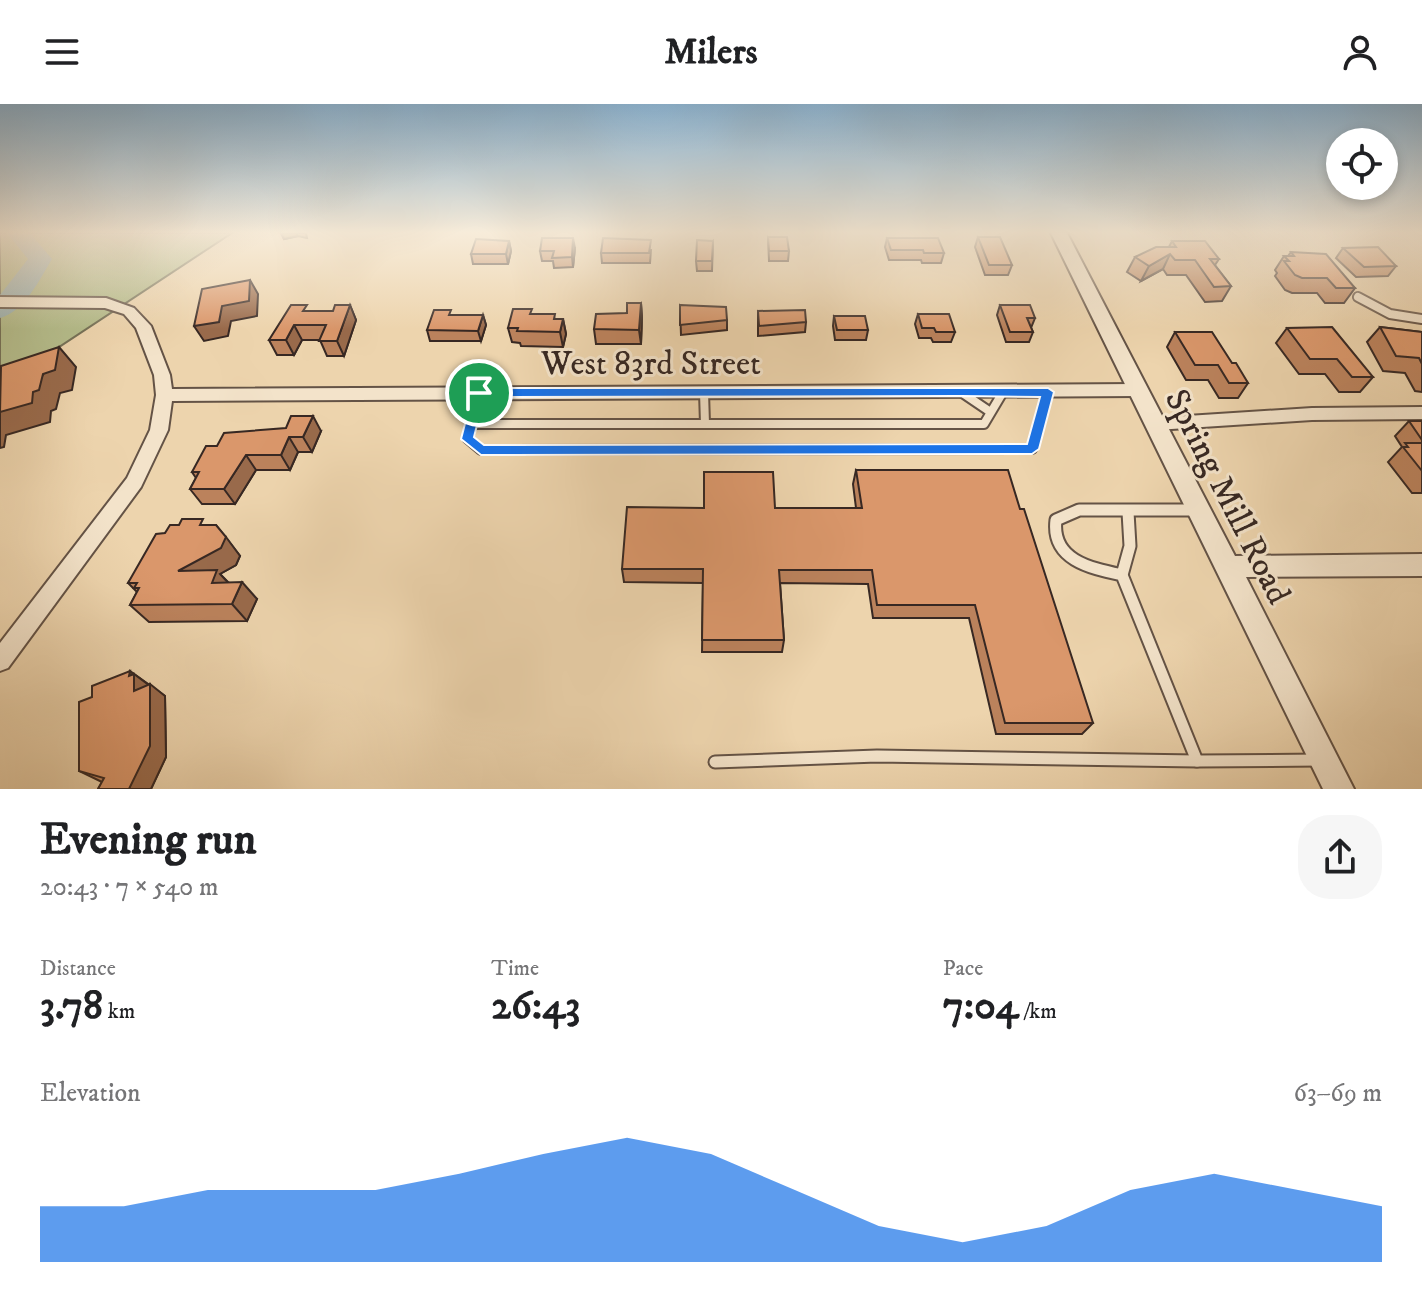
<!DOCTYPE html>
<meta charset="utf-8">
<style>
body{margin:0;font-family:"IM FELL DW Pica",serif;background:#f6f6f6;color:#202124;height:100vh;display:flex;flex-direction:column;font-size:30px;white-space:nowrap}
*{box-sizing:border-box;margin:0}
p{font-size:26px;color:#757577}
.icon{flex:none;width:44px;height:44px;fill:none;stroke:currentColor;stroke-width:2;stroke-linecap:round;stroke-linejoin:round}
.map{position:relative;height:685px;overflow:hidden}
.side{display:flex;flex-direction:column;background:#fff;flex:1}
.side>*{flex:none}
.tools{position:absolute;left:1326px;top:24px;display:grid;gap:16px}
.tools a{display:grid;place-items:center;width:72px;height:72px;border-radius:50%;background:#fff;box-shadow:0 4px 12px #0003;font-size:40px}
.pin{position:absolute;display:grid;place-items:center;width:68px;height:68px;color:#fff;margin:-34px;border:4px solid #fff;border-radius:50%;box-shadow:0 2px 8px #0007}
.round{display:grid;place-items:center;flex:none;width:84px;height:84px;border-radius:32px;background:#f6f6f6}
.head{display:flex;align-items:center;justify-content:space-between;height:136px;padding:0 40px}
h1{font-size:44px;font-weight:700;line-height:60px}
.stats{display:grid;grid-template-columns:repeat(3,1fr);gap:12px;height:136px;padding:8px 40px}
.stats div{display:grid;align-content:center}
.stats b{font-size:40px;font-weight:700}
.stats small{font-size:22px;font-weight:400}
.stats p{font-size:22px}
.chart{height:224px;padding:16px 40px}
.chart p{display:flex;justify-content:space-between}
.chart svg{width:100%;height:144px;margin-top:8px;fill:#1a73e8;opacity:.7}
header{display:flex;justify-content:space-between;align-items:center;height:104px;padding:0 40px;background:#fff;font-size:36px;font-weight:700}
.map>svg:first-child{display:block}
.green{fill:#b5bd8c;stroke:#767258;stroke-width:2}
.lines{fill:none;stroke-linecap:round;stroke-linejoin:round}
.river{fill:#9eb5b5;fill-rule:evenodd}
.service-far1-casing{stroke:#645346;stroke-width:12}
.service-casing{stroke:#645346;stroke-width:15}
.minor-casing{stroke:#645346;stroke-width:4}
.tertiary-casing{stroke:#645346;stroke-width:4}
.service-far1{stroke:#f3e3ca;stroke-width:8}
.service{stroke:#f3e3ca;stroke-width:11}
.minor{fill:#f3e3ca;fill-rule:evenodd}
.tertiary{fill:#f3e3ca;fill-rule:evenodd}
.wall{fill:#bb825c;stroke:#372823;stroke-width:2}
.shaded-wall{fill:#996a4b;stroke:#372823;stroke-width:2}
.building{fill:#da976b;stroke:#372823;stroke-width:2}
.route{fill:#1a73e8;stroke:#fff;stroke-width:2;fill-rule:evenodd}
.labels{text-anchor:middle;stroke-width:6;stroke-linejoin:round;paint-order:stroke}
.street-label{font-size:34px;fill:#372823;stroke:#f3e3ca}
</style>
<header><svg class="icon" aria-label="menu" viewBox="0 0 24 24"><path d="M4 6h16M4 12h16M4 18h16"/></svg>Milers<svg class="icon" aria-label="person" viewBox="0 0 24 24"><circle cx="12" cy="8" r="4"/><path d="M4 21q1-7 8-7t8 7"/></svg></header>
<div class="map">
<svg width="1422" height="685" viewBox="0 0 1422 685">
<rect width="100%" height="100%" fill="#edd4ad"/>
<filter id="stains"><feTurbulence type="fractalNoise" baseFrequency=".0025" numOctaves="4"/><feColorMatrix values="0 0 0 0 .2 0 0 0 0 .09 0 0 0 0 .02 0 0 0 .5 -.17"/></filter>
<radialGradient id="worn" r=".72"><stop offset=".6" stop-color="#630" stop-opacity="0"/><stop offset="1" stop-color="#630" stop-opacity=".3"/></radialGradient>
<polygon class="green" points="0,129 232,129 0,282"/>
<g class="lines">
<path class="river" d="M7,129H30L52,155C40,175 24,208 0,214V191L28,155Z"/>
<g class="service-far1-casing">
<g id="service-far1">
<polyline points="1358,193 1390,210 1422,215"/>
<polyline points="704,288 705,320 984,320 1003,288"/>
<polyline points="961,288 989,307"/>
<polyline points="479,289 468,335 481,346 1032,345 1048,288"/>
<polyline points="471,320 705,320"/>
</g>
</g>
<g class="service-casing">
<g id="service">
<path d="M1198,406H1079L1056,416C1051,456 1090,464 1122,471L1197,657L1321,656"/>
<polyline points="1122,471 1130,442 1128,408"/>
<polyline points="715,658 877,652 1197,657"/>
</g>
</g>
<g class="minor-casing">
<g id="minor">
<polygon points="0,193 106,194 134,204 151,222 170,271 172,285 1138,280 1146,286 1138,292 172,297 168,326 141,383 8,564 0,567 0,539 127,374 150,326 156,291 154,271 136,224 124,210 105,204 0,203"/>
<polygon points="1422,303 1422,315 1312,316 1156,326 1147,320 1156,314 1312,304"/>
</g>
</g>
<g class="tertiary-casing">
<polygon id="tertiary" points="1051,129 1067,129 1235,452 1422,450 1422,472 1246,473 1354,685 1323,685"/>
</g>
<use href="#service-far1" class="service-far1"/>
<use href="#service" class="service"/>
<use href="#minor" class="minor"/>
<use href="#tertiary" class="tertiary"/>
</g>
<g class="wall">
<polygon points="281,129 306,129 307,134 298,132 284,135"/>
<polygon points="768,133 789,147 788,157 769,157"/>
<polygon points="978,133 1012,161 1008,171 985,171 975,143"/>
<polygon points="887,134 944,149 941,159 922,159 921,156 889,156 885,143"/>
<polygon points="509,137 511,147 508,160 473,160 471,150"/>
<polygon points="713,137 712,167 697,167 696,157"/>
<polygon points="1172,137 1219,155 1215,161 1231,182 1222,197 1205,198 1186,171 1167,171 1163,165 1141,177 1127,168 1135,153 1169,143"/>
<polygon points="575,144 573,163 554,164 553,157 542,157 540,147"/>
<polygon points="1343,144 1396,162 1388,172 1356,173 1336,154"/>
<polygon points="651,146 650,159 602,159 601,149"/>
<polygon points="1291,148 1355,184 1344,199 1325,199 1317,189 1292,189 1285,186 1275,172 1277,169 1275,166 1284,152 1288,152"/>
<polygon points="641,199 642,213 641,240 596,240 594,225 627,209"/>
<polygon points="350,201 356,216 344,252 327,252 320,236 302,236 294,251 277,251 269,236 310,207 333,207"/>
<polygon points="680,201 727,216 727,226 681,231"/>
<polygon points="1000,201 1035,214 1031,224 1033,228 1029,238 1006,238 997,211"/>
<polygon points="758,207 806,218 805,228 758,232"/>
<polygon points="533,210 556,215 563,215 566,230 563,243 521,242 520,239 512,238 508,224"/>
<polygon points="918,210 955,228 951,238 933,238 931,234 919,234 915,220"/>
<polygon points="452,211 483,211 486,221 481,237 430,237 427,226"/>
<polygon points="834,212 868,226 866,236 835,236 833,222"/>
<polygon points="1380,223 1422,228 1422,288 1415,287 1405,269 1383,267 1367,238"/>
<polygon points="1287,224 1373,273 1360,288 1339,288 1325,270 1299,270 1276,239"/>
<polygon points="1175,228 1232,259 1248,279 1238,294 1219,294 1208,276 1186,276 1167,243"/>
<polygon points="1409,317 1422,317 1422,389 1412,389 1388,358 1402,343 1395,332"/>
<polygon points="321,327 312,348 298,348 290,366 256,366 235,400 202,400 190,385 196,374 192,368 217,342"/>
<polygon points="856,366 1093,619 1082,630 996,630 969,514 873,514 868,480 780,479 784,536 782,548 702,548 703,479 624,478 622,465 775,404 856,404 853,380"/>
<polygon points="208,421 216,421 240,452 236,461 220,470 228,478 257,495 247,517 149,518 130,501 137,488 128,479 165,429"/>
<polygon points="130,567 165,592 166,653 151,685 98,685 102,678 79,667 92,593"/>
</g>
<g class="shaded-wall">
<polygon points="281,129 296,129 298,132 284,135"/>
<polygon points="573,134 575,144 573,163 572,153"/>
<polygon points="509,137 511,147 508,160 506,150"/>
<polygon points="1170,150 1163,165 1141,177 1149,162"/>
<polygon points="250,176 258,190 257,212 231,217 228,232 204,237 194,222 222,202"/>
<polygon points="641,199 642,213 641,240 639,226"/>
<polygon points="350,201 356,216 344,252 337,237"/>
<polygon points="483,211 486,221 481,237 478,227"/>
<polygon points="563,215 566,230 563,243 560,228"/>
<polygon points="294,221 302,236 294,251 286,236"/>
<polygon points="59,243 76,263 72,286 60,289 56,305 51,307 50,318 6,331 4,343 0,344 0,308 33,288"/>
<polygon points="313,312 321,327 312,348 303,333"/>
<polygon points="289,333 298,348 290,366 281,351"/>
<polygon points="246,351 256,366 235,400 224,385"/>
<polygon points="226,433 240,452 236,461 220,470 233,484 228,496 178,467"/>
<polygon points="242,478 257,495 247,517 232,500"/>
<polygon points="130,567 134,571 134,570 150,582 134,587 129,572"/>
<polygon points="150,580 165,592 166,653 151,685 129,685"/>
</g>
<g class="building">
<polygon points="768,133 787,133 789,147 769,147"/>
<polygon points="978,133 1000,133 1012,161 989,161"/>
<polygon points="542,134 573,134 572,153 552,154 554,147 540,147"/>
<polygon points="603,134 651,136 649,149 601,149"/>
<polygon points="887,134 938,134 944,149 924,149 923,146 891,146"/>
<polygon points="476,135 509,137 506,150 471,150"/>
<polygon points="697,136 713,137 712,157 696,157"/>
<polygon points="1172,137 1205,137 1219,155 1210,155 1231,182 1214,183 1195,156 1175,156 1170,150 1149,162 1135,153 1156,143 1176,143"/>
<polygon points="1378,143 1396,162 1364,163 1343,144"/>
<polygon points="1291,148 1326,150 1355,184 1336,184 1327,174 1302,174 1295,171 1284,157 1289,157 1284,152 1294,152"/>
<polygon points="250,176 249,197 222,202 219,218 194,222 202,185"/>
<polygon points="627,199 641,199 639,226 594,225 596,210 627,209"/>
<polygon points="291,201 307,201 303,207 333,207 335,201 350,201 337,237 319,237 326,221 294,221 286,236 269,236"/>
<polygon points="680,201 726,203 727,216 680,221"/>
<polygon points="1000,201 1030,201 1035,214 1027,214 1033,228 1010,228"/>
<polygon points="513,205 532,205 530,210 555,210 554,215 563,215 560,228 517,227 518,224 508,224"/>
<polygon points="434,206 451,206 449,211 483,211 478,227 427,226"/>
<polygon points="805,206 806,218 759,222 758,207"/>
<polygon points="918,210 949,210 955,228 936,228 934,224 922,224"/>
<polygon points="834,212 865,212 868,226 837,226"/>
<polygon points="1332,223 1373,273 1352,273 1337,255 1310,255 1287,224"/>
<polygon points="1380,223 1422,228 1422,260 1419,254 1396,252"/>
<polygon points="1175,228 1212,228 1232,259 1236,259 1248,279 1229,279 1218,261 1195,261"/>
<polygon points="59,243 55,266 43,270 39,286 33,288 32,299 0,308 1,262"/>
<polygon points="291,312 313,312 303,333 289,333 281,351 246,351 224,385 190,385 199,368 192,368 206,342 217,342 224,329 286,324"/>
<polygon points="1409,317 1422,317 1422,336"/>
<polygon points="1405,339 1422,339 1422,367 1403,343 1408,343"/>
<polygon points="856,366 1008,366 1020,405 1024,405 1093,619 1005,619 975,501 877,501 872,466 779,466 784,536 702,536 703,465 622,465 627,403 704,404 704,368 773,368 775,404 862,404"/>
<polygon points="182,415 203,415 200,421 216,421 226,433 221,444 178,467 217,466 212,479 242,478 232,500 130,501 139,484 134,484 137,479 128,479 156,430 165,429 170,421 179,421"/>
<polygon points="130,567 129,572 134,570 134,587 150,580 150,642 129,685 98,685 104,674 79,667 79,598 92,593 92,582"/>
</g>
<linearGradient id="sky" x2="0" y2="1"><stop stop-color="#8ab4d4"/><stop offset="0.57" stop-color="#f7ecda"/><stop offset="1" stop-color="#f7ecda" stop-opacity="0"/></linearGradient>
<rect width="1422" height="225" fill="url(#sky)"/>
<path class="route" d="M479,284H1048L1054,288L1039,345L1032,350L481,351L461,335L473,289ZM961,292L1040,293L1027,340L484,341L474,333L484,293Z"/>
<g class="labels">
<g class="street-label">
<text x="651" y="270">West 83rd Street</text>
<text transform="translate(1229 392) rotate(63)" y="12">Spring Mill Road</text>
</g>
</g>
<rect width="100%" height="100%" filter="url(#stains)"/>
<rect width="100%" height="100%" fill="url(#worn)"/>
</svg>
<div class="tools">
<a><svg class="icon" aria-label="locate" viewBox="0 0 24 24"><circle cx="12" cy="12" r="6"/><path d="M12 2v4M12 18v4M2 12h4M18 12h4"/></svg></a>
</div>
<div class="pin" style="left:479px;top:289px;background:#1e9e55"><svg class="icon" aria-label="arrive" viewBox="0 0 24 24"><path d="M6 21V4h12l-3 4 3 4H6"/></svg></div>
</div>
<section class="side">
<div class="head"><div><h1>Evening run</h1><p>20:43 · 7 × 540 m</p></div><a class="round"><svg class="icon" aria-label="share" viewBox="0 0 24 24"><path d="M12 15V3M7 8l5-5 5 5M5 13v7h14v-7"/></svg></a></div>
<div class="stats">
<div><p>Distance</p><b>3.78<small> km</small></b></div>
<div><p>Time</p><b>26:43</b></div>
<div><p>Pace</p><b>7:04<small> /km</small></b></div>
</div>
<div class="chart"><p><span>Elevation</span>63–69 m</p>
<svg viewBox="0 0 160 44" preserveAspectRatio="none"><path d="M0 44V27L10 27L20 22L30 22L40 22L50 17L60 11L70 6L80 11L90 22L100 33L110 38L120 33L130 22L140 17L150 22L160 27V44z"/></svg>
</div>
</section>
